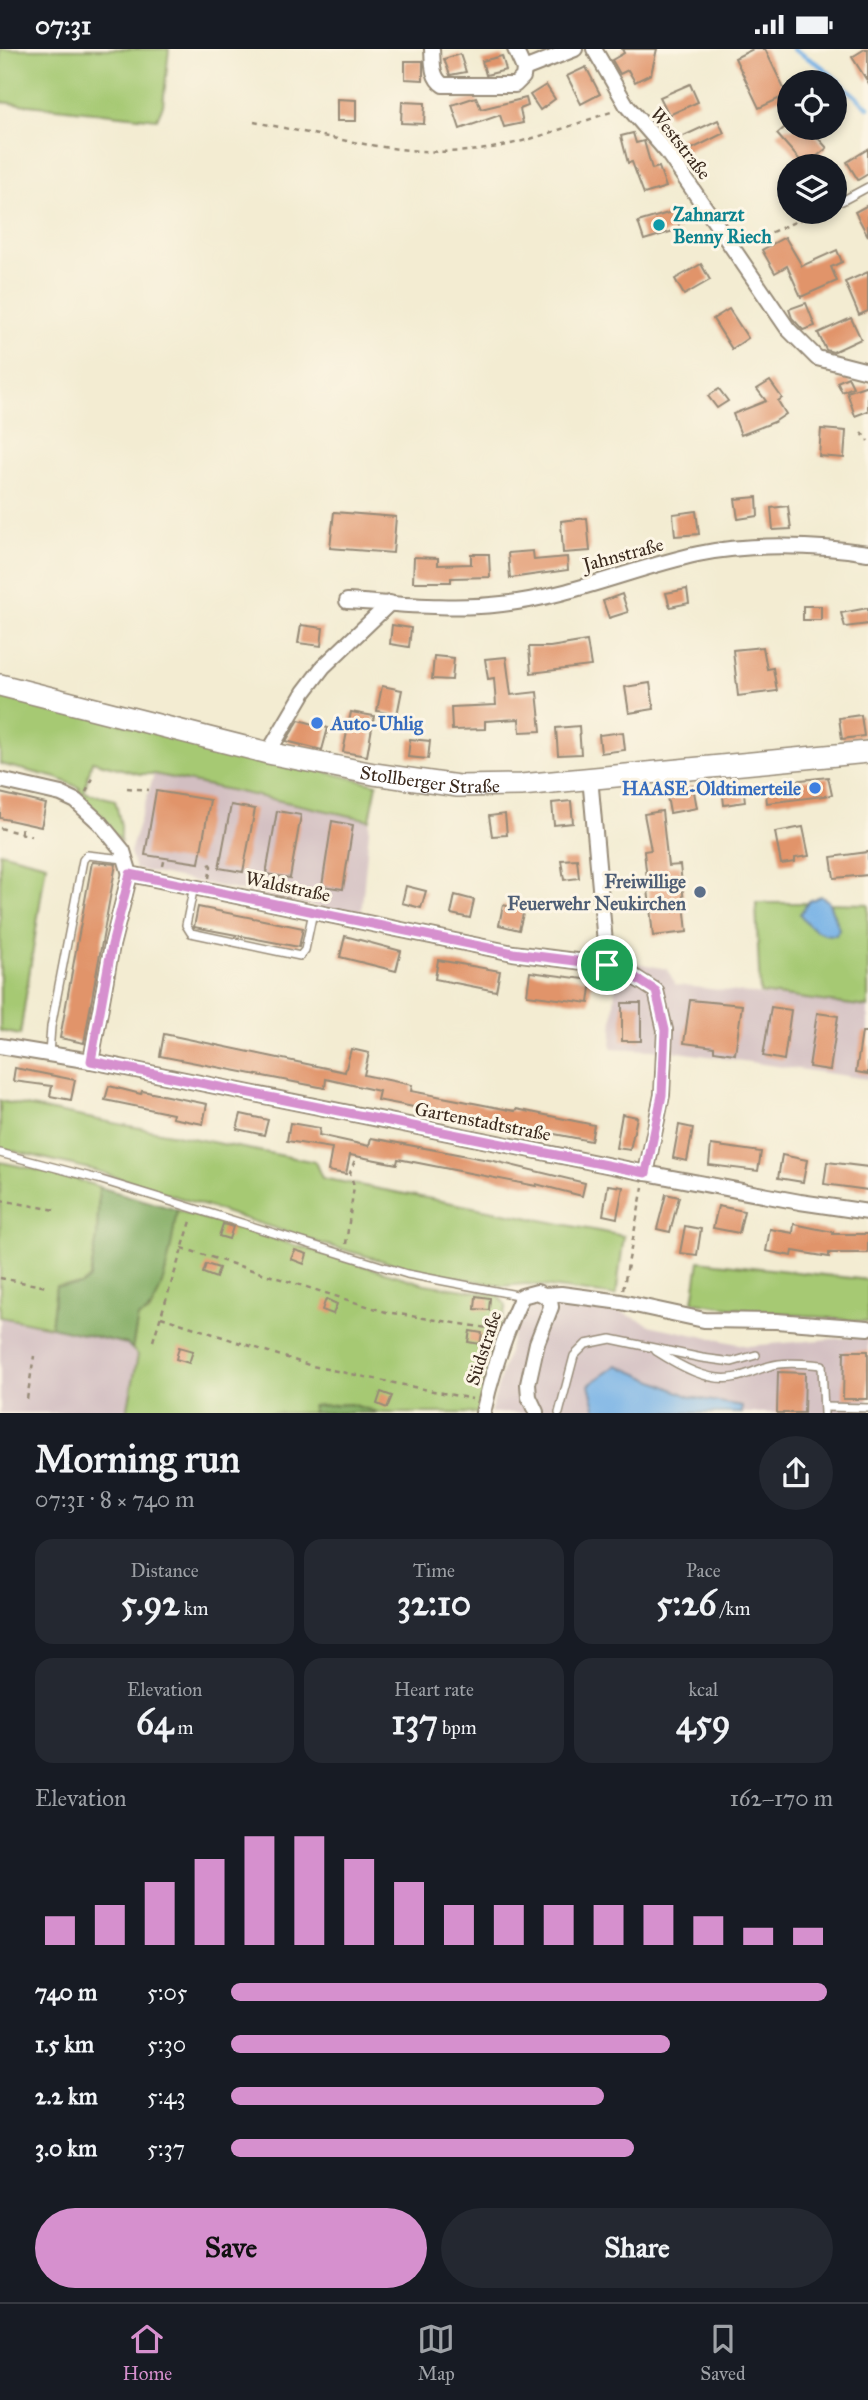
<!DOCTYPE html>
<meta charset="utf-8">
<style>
body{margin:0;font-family:"IM FELL Great Primer",serif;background:#242831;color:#f1f3f6;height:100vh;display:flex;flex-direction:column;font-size:26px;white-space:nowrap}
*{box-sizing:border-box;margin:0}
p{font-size:23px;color:#9ea1a6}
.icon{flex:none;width:38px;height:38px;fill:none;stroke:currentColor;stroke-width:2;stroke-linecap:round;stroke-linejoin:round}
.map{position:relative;height:1364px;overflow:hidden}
.panel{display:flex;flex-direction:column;background:#171b24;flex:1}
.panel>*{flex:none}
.tools{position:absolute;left:777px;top:21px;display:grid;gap:14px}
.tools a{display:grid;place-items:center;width:70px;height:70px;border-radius:50%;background:#171b24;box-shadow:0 4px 10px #0003;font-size:35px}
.pin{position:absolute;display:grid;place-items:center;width:60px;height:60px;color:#fff;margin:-30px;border:4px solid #fff;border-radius:50%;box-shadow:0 2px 7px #0007}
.round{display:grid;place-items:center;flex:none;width:74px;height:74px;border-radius:37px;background:#242831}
.headline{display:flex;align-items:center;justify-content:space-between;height:119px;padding:0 35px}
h1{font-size:38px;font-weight:800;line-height:52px}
.metrics{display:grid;grid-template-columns:repeat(3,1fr);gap:10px;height:119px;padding:7px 35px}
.metrics div{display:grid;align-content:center;border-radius:18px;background:#242831;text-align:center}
.metrics b{font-size:35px;font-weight:800}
.metrics small{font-size:19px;font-weight:400}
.metrics p{font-size:19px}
.chart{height:196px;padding:14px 35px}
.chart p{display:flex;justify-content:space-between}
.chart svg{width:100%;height:126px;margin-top:7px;stroke:#d690ce;stroke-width:6}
.action{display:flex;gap:14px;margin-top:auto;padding:14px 35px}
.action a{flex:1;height:80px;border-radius:42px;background:#d690ce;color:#111;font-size:28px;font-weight:800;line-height:80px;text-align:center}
.action a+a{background:#242831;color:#f1f3f6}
ul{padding:0 35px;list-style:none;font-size:23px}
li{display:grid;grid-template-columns:112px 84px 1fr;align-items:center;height:52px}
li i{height:18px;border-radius:9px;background:#d690ce}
.status{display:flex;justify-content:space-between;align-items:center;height:49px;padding:0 35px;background:#171b24;direction:ltr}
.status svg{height:19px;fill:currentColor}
.tab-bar{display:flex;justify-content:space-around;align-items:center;height:98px;border-top:2px solid #363941;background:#171b24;font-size:19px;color:#9ea1a6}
.tab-bar a{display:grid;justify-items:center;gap:4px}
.tab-bar .on{color:#d690ce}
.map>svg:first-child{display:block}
.industrial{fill:#d2bec1}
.green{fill:#a6c973;stroke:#707a48;stroke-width:2}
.forest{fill:#84ad65;stroke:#606c42;stroke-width:2}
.water{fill:#74b1e6;stroke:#586e82;stroke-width:2}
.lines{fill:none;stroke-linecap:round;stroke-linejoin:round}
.stream{stroke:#74b1e6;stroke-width:4.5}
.building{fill:#e1946a}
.lane-casing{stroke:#978b78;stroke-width:10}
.street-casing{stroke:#978b78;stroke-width:18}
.secondary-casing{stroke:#978b78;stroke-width:24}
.path{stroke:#978b78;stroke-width:2.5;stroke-dasharray:5 5;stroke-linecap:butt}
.lane{stroke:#fff;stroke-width:7}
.street{stroke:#fff;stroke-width:14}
.secondary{stroke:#fff;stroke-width:21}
.route-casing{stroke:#fff;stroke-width:14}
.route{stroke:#d690ce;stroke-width:9}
.culture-dot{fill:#0f9aa8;stroke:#fcf5e5;stroke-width:2.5}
.shop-dot{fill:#3f7fe0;stroke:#fcf5e5;stroke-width:2.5}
.service-dot{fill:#5c6f8a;stroke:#fcf5e5;stroke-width:2.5}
.labels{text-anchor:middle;stroke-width:6;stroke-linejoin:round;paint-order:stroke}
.street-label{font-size:19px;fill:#3b2a1e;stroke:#fcf5e5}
.culture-label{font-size:19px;font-weight:bold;fill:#0d838f;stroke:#fcf5e5;text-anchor:start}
.shop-label{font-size:19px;font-weight:bold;fill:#366cbe;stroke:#fcf5e5;text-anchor:start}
.service-label{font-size:19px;font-weight:bold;fill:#4e5e75;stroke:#fcf5e5;text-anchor:end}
</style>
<div class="status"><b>07:31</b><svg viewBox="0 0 49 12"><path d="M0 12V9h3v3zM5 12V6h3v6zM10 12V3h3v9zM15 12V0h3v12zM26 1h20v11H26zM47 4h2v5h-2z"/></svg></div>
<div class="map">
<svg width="868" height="1364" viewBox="0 0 868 1364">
<rect width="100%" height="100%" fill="#fcf5e5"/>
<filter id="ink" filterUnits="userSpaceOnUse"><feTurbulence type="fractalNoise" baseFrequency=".0143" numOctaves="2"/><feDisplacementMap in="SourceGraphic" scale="14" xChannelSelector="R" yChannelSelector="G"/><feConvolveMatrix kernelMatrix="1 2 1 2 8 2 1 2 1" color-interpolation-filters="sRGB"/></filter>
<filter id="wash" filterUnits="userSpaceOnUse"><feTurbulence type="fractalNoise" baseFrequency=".00686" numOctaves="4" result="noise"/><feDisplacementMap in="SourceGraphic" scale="28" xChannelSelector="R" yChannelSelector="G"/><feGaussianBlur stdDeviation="1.57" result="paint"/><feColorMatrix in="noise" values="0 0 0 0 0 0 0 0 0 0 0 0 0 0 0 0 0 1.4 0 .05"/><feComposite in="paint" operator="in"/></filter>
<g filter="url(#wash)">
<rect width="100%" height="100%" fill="#f3ecd2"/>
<g class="industrial">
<polygon points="154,725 370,771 361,867 135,820 130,803"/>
<polygon points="617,910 667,920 676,936 868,958 868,1030 672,1002 611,999"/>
<polygon points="526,1253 621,1263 653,1277 748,1297 868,1287 868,1364 490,1364 511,1292"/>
<polygon points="0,1268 127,1295 138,1306 127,1364 0,1364"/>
</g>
<g class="green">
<polygon points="0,0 169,0 163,56 157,70 1,53"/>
<polygon points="0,646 377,735 370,771 154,725 140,725 92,712 84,743 115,751 121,776 121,792 77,747 80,739 57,729 0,715"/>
<polygon points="0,803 46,815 20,986 0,982"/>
<polygon points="756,854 808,854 800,865 839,880 829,854 868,855 868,958 760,944"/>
<polygon points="0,1052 315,1113 322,1129 624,1187 616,1247 527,1235 503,1237 416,1221 323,1195 94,1121 0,1099"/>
<polygon points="0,1113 67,1127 99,1138 97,1188 90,1229 81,1236 56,1237 51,1278 0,1268"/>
<polygon points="177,1161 425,1235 498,1246 506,1257 479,1364 380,1364 349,1355 312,1357 313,1364 127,1364 138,1306 132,1300 138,1268 150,1263 165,1225"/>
<polygon points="699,1212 868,1231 868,1273 749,1261 693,1253"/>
</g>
<g class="forest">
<path d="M99,1138L177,1161C173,1184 164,1265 138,1268L132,1300L127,1295L51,1278L56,1237L81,1236L90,1229L97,1188Z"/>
<polygon points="350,1355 380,1364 313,1364 312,1357"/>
</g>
<g class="water">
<path d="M821,847L828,852L839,880L836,886C819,887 808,878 800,865L809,852Z"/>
<polygon points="617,1316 691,1348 742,1357 742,1364 599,1364 596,1361 589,1336"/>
</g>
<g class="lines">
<polyline class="stream" points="793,0 821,17 868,58"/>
</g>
<g id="blocks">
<g class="building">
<polygon points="622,0 657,0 651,25 635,33 628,21 620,25 612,11 624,4"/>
<polygon points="753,0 765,0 787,46 759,59 735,9"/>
<polygon points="865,0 868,0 868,33 852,8"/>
<polygon points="460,5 466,23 450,26 444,10"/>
<polygon points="502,7 506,21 486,26 482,12"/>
<polygon points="405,12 423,12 423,31 405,30"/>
<polygon points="586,18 600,45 581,55 567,27"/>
<polygon points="690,35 698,53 669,66 660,48"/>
<polygon points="546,36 555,50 540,61 530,46"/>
<polygon points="476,48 481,60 526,49 528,57 520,60 523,74 504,78 500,66 460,80 452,56"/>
<polygon points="337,50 356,51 356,72 337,72"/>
<polygon points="402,53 425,54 424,75 401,74"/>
<polygon points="718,71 724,84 686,103 679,89"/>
<polygon points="784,79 809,79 827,99 805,117 777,85"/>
<polygon points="633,84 636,94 644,92 652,120 659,118 666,138 644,145 632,113 628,114 621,87"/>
<polygon points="868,100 868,125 858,131 847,113"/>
<polygon points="868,156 868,187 855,163"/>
<polygon points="675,162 680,180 644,191 638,173"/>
<polygon points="785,188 802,217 837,201 842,213 831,218 837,232 801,248 787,217 775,224 762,201"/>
<polygon points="701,215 710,231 684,246 675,230"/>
<polygon points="868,223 868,262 859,266 845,233"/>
<polygon points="806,254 815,277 803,281 792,269 789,260"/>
<polygon points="729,260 748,289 732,300 713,270"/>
<polygon points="851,269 861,290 833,303 826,301 818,284"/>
<polygon points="848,328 853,338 842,343 837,333"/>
<polygon points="770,332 782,349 778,352 786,365 774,373 741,386 733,365 766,352 757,340"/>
<polygon points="868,336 868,362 855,367 847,343"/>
<polygon points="719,340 728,352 717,359 708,347"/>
<polygon points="821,380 846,382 844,409 819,407"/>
<polygon points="757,448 758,467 738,470 735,450"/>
<polygon points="788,457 791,480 773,481 771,459"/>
<polygon points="696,462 699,485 675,487 673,465"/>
<polygon points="334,463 396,468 393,504 330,499"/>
<polygon points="587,469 590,502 563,504 561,472"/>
<polygon points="533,502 534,511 567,508 568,521 510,529 508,504"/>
<polygon points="471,505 489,505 490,528 451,529 451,533 413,533 414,508 438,509 438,516 471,515"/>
<polygon points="687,540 689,554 670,558 666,544"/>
<polygon points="622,545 628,563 609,569 603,552"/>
<rect x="803" y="557" width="18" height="14"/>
<polygon points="868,559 868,575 845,578 841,564"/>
<polygon points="301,576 323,579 321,597 298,594"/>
<polygon points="392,576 411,579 409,598 390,595"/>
<polygon points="587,592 591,617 531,624 529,598 550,598"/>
<polygon points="763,598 767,620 773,619 777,642 738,647 733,601"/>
<polygon points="434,607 454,609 452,631 432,630"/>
<polygon points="506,608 511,646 537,643 541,682 520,683 519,670 485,672 485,680 452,681 451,658 496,656 494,629 488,630 485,610"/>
<polygon points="650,634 654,660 629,664 625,638"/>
<polygon points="382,637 402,641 397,666 377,662"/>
<polygon points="351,663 374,667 367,707 343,703"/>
<polygon points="861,666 864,687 842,690 839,669"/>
<polygon points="299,671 328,679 322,701 286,692"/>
<polygon points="579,677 581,705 558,706 556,679"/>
<polygon points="623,683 625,701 601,704 599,686"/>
<polygon points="410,690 430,692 428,710 408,708"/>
<polygon points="828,728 832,746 767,754 765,735"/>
<polygon points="743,734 745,753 724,756 722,736"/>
<polygon points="693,737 697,759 670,764 666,742"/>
<polygon points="156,742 210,751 199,814 145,806"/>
<polygon points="0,744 46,755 41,778 0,769"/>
<polygon points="571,752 573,774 554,776 552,754"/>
<polygon points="231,756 255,760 243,823 219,819"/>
<polygon points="277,762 301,766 290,829 266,825"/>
<polygon points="662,762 668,817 680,816 687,883 653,887 644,802 651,801 644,765"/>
<polygon points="505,765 507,786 492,787 489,767"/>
<polygon points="332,772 353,776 343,840 322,837"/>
<polygon points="803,778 809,807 795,809 795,813 781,815 775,783"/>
<polygon points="868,803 868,826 834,829 831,808"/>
<polygon points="577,810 579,829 564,831 561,811"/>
<polygon points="92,813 116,815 84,994 60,989"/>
<polygon points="406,837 426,842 421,859 402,854"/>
<polygon points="455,846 474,851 470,869 451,865"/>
<polygon points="503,856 524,861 519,881 499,876"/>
<polygon points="198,858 303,879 299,898 194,878"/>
<polygon points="345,887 401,902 396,922 340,908"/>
<polygon points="438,911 500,922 496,942 435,930"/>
<polygon points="530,923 592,931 589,954 527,946"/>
<polygon points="690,951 742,956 735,1005 714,1002 714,998 684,994"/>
<rect x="622" y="954" width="19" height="38"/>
<polygon points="771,958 791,961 784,1011 763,1007"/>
<polygon points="817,964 838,967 830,1021 809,1018"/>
<polygon points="862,983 868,983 868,1025 856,1023"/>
<polygon points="164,985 345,1023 351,1000 369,1004 364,1026 412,1036 411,1042 515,1062 516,1060 594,1076 591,1092 377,1051 379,1042 326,1030 325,1039 160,1007"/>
<polygon points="15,1019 75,1031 71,1051 50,1047 52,1037 13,1032"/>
<polygon points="109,1037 141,1045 142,1042 207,1055 203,1075 172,1069 173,1065 105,1051"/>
<polygon points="241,1065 268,1071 264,1086 237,1080"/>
<polygon points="622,1065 637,1068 630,1101 616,1099"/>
<polygon points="290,1074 320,1079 319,1086 369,1097 371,1089 494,1112 585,1134 582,1147 536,1135 536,1137 398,1110 397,1115 350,1106 346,1125 328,1122 332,1099 287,1092"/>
<polygon points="679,1076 693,1079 687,1112 673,1109"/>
<polygon points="711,1096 761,1103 758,1122 709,1116"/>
<polygon points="782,1106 807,1111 803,1133 778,1129"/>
<polygon points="827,1113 868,1118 868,1141 824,1135"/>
<polygon points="608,1136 623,1138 617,1169 603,1166"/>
<polygon points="666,1145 679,1148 670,1183 657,1180"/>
<polygon points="718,1157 744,1162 739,1184 713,1179"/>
<polygon points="223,1175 233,1178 229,1190 219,1187"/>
<polygon points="794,1175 833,1183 833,1185 868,1185 868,1204 829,1204 829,1208 793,1202 792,1207 766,1202 770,1180 793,1184"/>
<polygon points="685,1177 701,1180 697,1206 680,1204"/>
<polygon points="295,1201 307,1205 304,1215 291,1210"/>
<polygon points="206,1215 219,1219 216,1229 203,1224"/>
<polygon points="476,1247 490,1249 489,1261 475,1260"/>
<polygon points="326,1250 337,1255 333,1265 322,1261"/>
<polygon points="470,1282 482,1284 480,1295 468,1293"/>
<polygon points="179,1298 193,1302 189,1314 176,1310"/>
<polygon points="844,1302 868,1302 868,1350 843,1350"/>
<polygon points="778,1323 805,1324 804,1364 777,1364"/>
<polygon points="381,1343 392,1347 387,1359 377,1355"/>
</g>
</g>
</g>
<g filter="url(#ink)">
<use href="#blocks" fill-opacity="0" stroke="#978b78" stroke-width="2"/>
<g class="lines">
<g class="lane-casing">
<g id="lane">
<polyline points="842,152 868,138"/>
<polyline points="194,837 186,876 191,884 300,907 305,901 313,863"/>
<polyline points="49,1005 51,978 83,811 87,806 124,810"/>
<polyline points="0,1104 98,1130 407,1225 522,1247"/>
<path d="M656,1302C678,1316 710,1335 737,1328C751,1325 763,1317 779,1315C793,1313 808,1315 822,1316L824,1364"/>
<polyline points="824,1358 868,1359"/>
<polyline points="559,1364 574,1307 586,1295 611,1290 702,1309 732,1313 756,1306"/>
</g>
</g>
<g class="street-casing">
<g id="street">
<path d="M432,0C433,13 431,28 443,36H515L523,28L524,20"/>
<polyline points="515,0 524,20 575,0"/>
<polyline points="594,0 627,57 667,103 788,280 817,309 868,322"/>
<path d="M347,552C397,555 453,561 502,555C569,548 633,519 698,505C748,494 818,496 868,504"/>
<polyline points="268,704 304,643 323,618 390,554"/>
<polyline points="590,728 607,916 622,920 656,942 665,981 662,1046 646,1124"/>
<polyline points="0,731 61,745 76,752 100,774 123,802 130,825 513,904 607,916"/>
<polyline points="0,997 91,1012 646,1124 800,1153 868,1163"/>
<polyline points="91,1012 112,896 130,825"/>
<polyline points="536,1363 529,1348 528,1335 537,1294 551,1258 550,1252 544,1246"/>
<path d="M483,1364C492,1323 505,1285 522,1247L537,1243L544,1246L561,1245L621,1253L704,1271L776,1272L868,1279"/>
</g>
</g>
<g class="secondary-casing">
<g id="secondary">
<path id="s1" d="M0,636L268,704L374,725L458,737L521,736L868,703"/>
</g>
</g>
<g class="path">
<path d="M254,73C328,87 411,111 486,100C530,93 572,76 614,62"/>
<polyline points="744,195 818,163"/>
<polyline points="861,383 868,392"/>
<polyline points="127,739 149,741"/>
<polyline points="86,743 93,729"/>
<polyline points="0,779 31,787"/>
<polyline points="21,784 22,774"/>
<polyline points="163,817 165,808"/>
<polyline points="209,829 211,817 209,814"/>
<polyline points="249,835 250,825 254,823"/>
<polyline points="0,1151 56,1161"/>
<polyline points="346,1195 354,1137 350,1124 356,1108"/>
<polyline points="182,1199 386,1263 493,1280"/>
<polyline points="0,1229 47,1238"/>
<polyline points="623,1241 643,1138"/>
<polyline points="161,1268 312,1317 472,1350"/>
<polyline points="153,1292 192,1169"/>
<polyline points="27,1350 34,1307"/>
</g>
<use href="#lane" class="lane"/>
<use href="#street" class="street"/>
<use href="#secondary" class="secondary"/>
</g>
</g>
<g class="lines" filter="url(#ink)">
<g class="route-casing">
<polygon id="route" points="130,825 513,904 607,916 622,920 656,942 665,981 662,1046 646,1124 91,1012 112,896"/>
</g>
<use href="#route" class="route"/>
</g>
<circle class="culture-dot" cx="659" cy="176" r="7"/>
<g class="shop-dot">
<circle cx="317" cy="674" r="7"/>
<circle cx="815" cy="739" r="7"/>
</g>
<circle class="service-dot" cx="700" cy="843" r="7"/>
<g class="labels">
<g class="street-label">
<text transform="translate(681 94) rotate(52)" y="7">Weststraße</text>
<text transform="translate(623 505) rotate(-15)" y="7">Jahnstraße</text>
<text dy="7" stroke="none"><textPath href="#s1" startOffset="441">Stollberger Straße</textPath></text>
<text transform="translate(288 837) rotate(12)" y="7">Waldstraße</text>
<text transform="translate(483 1072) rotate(11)" y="7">Gartenstadtstraße</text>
<text transform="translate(483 1299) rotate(-72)" y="7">Südstraße</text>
</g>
<g class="culture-label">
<text x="673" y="172">Zahnarzt<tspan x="673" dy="22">Benny Riech</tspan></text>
</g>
<g class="shop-label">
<text x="331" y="681">Auto-Uhlig</text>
<text x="801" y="746" text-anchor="end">HAASE-Oldtimerteile</text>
</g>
<g class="service-label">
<text x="686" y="839">Freiwillige<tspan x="686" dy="22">Feuerwehr Neukirchen</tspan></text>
</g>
</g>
</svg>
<div class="tools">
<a><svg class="icon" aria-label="locate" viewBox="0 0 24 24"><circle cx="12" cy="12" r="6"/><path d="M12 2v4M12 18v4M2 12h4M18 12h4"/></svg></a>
<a><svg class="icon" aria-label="layers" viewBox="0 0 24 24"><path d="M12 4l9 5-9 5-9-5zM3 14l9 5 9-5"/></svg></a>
</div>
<div class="pin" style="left:607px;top:916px;background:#1e9e55"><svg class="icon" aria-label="arrive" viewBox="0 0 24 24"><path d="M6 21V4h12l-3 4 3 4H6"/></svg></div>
</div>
<section class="panel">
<div class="headline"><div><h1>Morning run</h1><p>07:31 · 8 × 740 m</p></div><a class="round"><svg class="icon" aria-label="share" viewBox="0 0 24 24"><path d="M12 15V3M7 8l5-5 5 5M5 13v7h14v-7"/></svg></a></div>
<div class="metrics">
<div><p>Distance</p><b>5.92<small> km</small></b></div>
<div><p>Time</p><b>32:10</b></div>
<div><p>Pace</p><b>5:26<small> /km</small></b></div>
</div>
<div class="metrics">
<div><p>Elevation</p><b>64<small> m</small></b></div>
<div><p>Heart rate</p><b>137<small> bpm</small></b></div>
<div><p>kcal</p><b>459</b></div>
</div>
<div class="chart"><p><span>Elevation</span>162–170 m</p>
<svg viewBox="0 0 160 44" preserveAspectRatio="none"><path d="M5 44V34M15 44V30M25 44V22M35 44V14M45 44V6M55 44V6M65 44V14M75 44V22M85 44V30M95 44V30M105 44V30M115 44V30M125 44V30M135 44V34M145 44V38M155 44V38"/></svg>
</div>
<ul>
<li><b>740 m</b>5:05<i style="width:99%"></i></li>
<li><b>1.5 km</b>5:30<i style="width:73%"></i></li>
<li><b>2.2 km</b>5:43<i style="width:62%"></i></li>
<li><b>3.0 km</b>5:37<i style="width:67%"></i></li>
</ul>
<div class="action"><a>Save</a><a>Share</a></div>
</section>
<nav class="tab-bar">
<a class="on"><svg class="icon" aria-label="home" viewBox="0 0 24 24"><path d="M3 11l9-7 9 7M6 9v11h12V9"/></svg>Home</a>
<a><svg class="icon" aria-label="map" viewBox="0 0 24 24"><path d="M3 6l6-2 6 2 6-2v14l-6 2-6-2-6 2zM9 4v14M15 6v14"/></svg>Map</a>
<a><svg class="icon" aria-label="saved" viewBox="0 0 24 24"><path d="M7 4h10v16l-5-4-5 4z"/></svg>Saved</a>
</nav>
